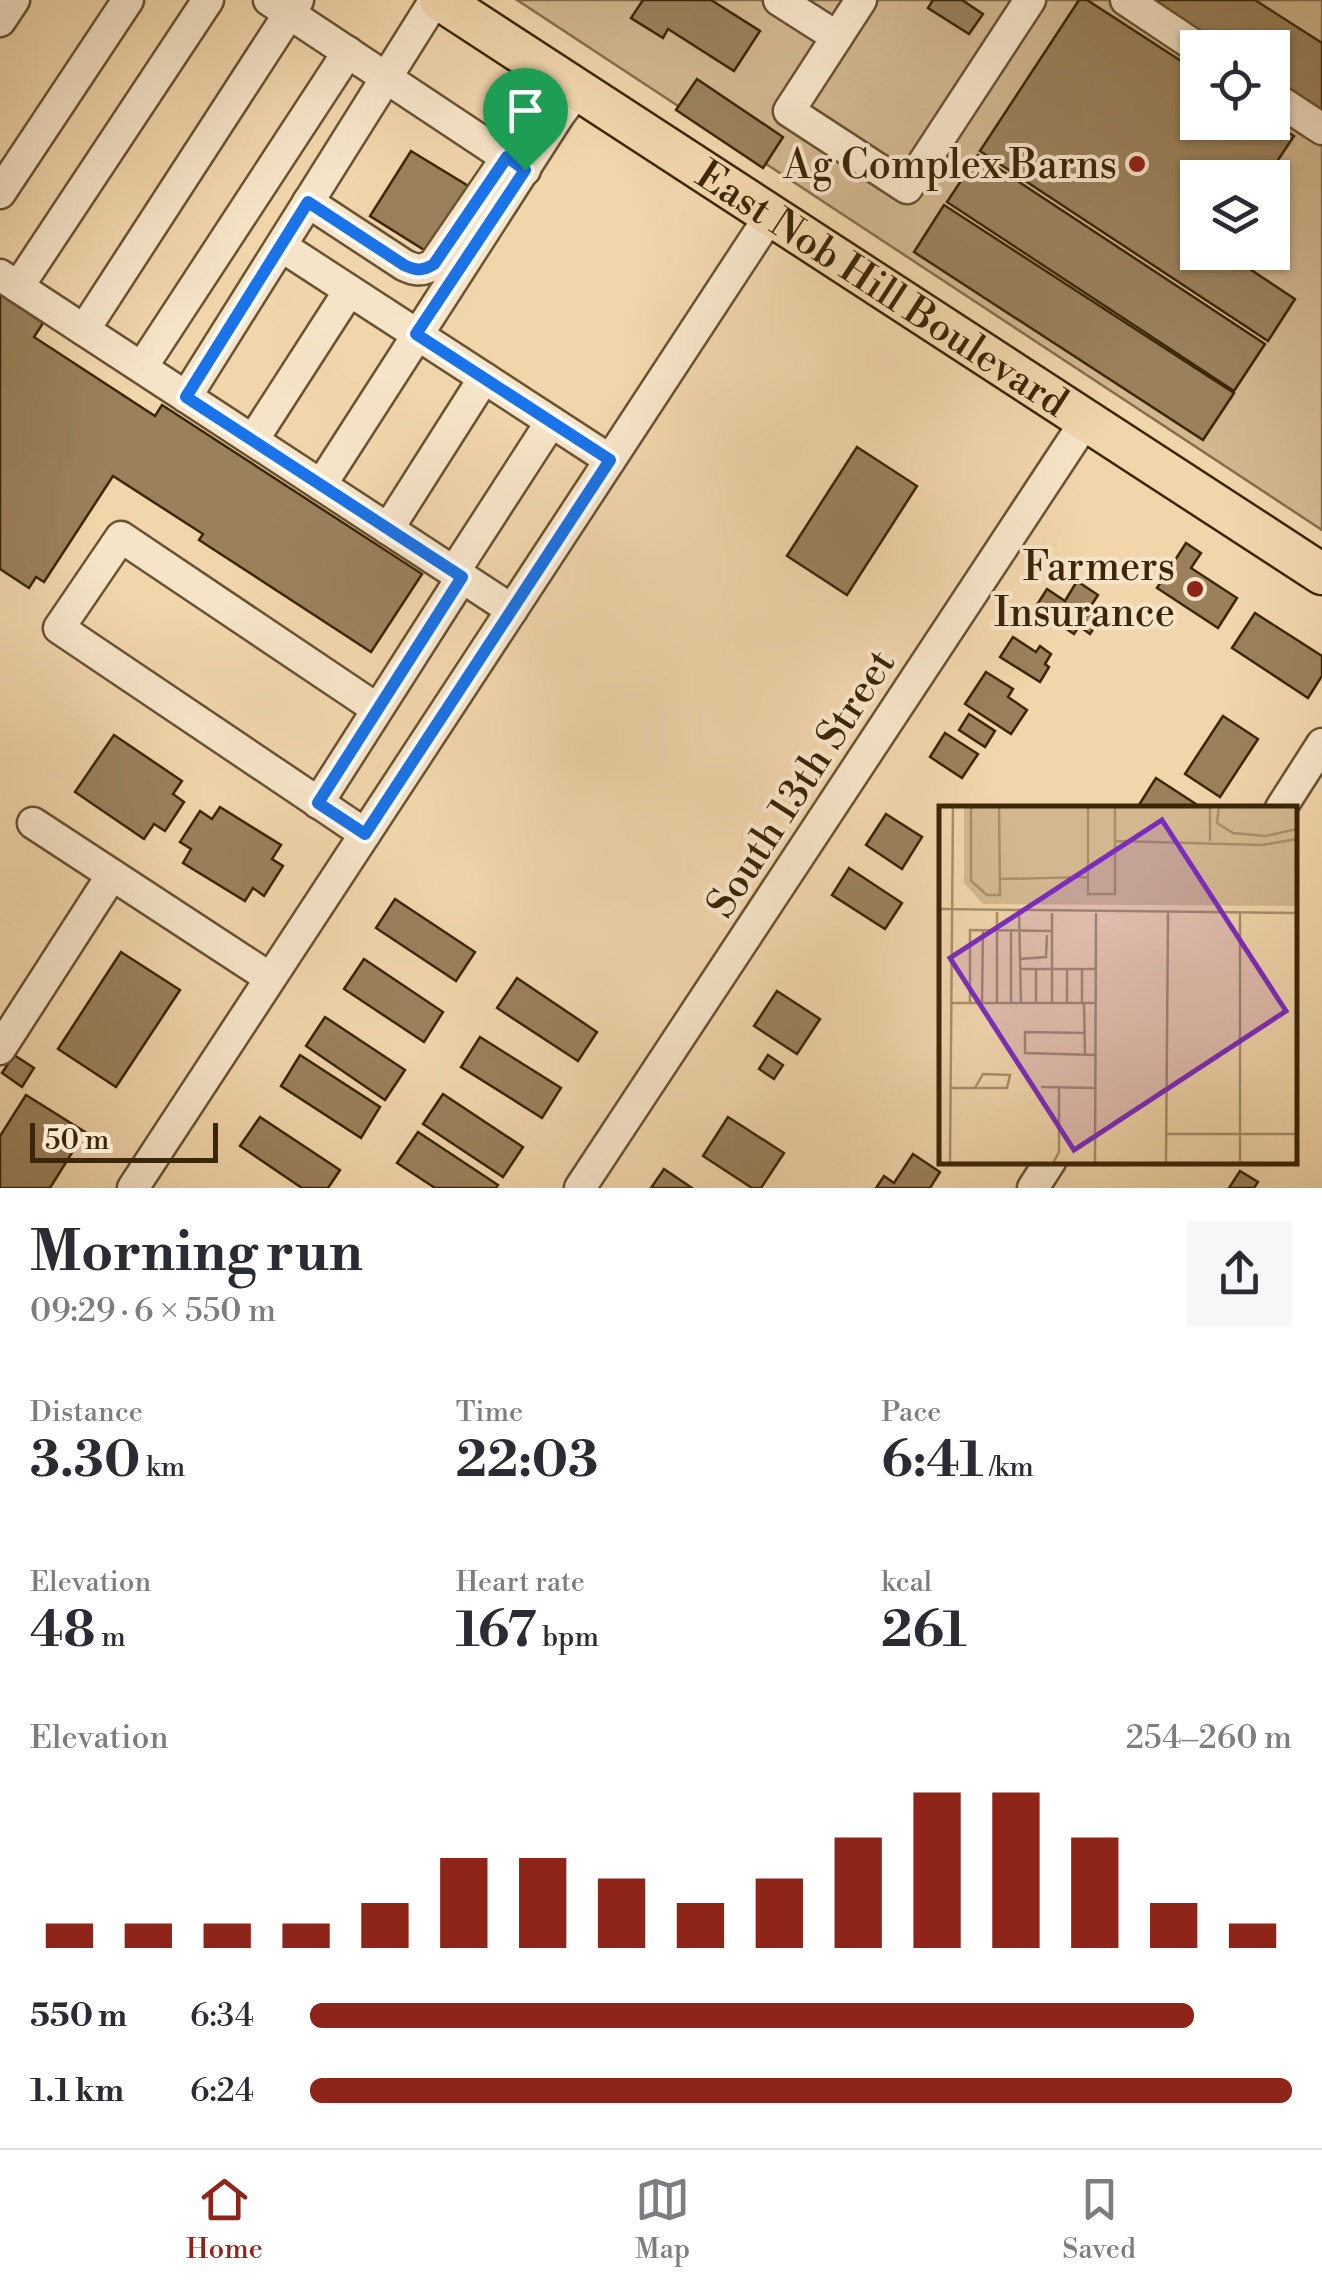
<!DOCTYPE html>
<meta charset="utf-8">
<style>
body{margin:0;font-family:"Libre Bodoni",serif;background:#f7f7f7;color:#2b2b33;height:100vh;display:flex;flex-direction:column;font-size:38px;white-space:nowrap}
*{box-sizing:border-box;margin:0}
p{font-size:32px;color:#7c7c81}
.icon{flex:none;width:55px;height:55px;fill:none;stroke:currentColor;stroke-width:2;stroke-linecap:round;stroke-linejoin:round}
.map{position:relative;height:1188px;overflow:hidden}
.sheet{display:flex;flex-direction:column;background:#fff;flex:1}
.sheet>*{flex:none}
.buttons{position:absolute;left:1180px;top:30px;display:grid;gap:20px}
.buttons a{display:grid;place-items:center;width:110px;height:110px;border-radius:0px;background:#fff;box-shadow:0 2px 8px #0004;font-size:50px}
.scale{position:absolute;left:30px;bottom:25px;width:188px;box-sizing:border-box;padding-left:10px;border:5px solid #3b2607;border-top:0;font-size:28px;line-height:35px;white-space:nowrap;color:#3b2607;-webkit-text-stroke:8px #f6e4c8;paint-order:stroke}
.pin{position:absolute;display:grid;place-items:center;width:85px;height:85px;color:#fff;margin:-102px -42px;border-radius:50% 50% 50% 0;rotate:-45deg;box-shadow:0 0 10px #0007}
.pin .icon{rotate:45deg}
.round{display:grid;place-items:center;flex:none;width:105px;height:105px;border-radius:0px;background:#f7f7f7}
.summary{display:flex;align-items:center;justify-content:space-between;height:170px;padding:0 30px}
h1{font-size:55px;font-weight:700;line-height:75px}
.figures{display:grid;grid-template-columns:repeat(3,1fr);gap:15px;height:170px;padding:10px 30px}
.figures div{display:grid;align-content:center}
.figures b{font-size:50px;font-weight:700}
.figures small{font-size:28px;font-weight:400}
.figures p{font-size:28px}
.chart{height:280px;padding:20px 30px}
.chart p{display:flex;justify-content:space-between}
.chart svg{width:100%;height:180px;margin-top:10px;stroke:#8f2418;stroke-width:6}
ul{padding:0 30px;list-style:none;font-size:32px}
li{display:grid;grid-template-columns:160px 120px 1fr;align-items:center;height:75px}
li i{height:25px;border-radius:12px;background:#8f2418}
.menu{display:flex;justify-content:space-around;align-items:center;height:140px;border-top:2px solid #e1e1e2;background:#fff;font-size:28px;color:#7c7c81}
.menu a{display:grid;justify-items:center;gap:5px}
.menu .active{color:#8f2418}
.map>svg:first-child{display:block}
.green{fill:#d2b78f;stroke:#866e4b;stroke-width:2.5;fill-rule:evenodd}
.building{fill:#9a815c;stroke:#3b2607;stroke-width:2.5}
.lines{fill:none;stroke-linecap:round;stroke-linejoin:round}
.minor-casing{stroke:#685230;stroke-width:35}
.major-casing{stroke:#3b2607;stroke-width:45}
.minor{stroke:#f6e4c8;stroke-width:30}
.major{stroke:#f1d5ab;stroke-width:40}
.route-casing{stroke:#fff;stroke-width:20}
.route{stroke:#1a73e8;stroke-width:12}
.poi-dot{fill:#8f2418;stroke:#f6e4c8;stroke-width:4}
.labels{text-anchor:middle;stroke-width:8;stroke-linejoin:round;paint-order:stroke}
.poi-label{font-size:40px;fill:#3b2607;stroke:#f6e4c8;text-anchor:end}
.street-label{font-size:40px;fill:#3b2607;stroke:#f6e4c8}
.inset-road{fill:none;stroke:#a88f69;stroke-width:2.5}
.view{fill:#7b2cbf;fill-opacity:0.15;stroke:#7b2cbf;stroke-width:5}
.inset-edge{fill:none;stroke:#3b2607;stroke-width:5}
</style>
<div class="map">
<svg width="1322" height="1188" viewBox="0 0 1322 1188">
<rect width="100%" height="100%" fill="#f1d5ab"/>
<filter id="stains"><feTurbulence type="fractalNoise" baseFrequency=".002" numOctaves="4"/><feColorMatrix values="0 0 0 0 .2 0 0 0 0 .09 0 0 0 0 .02 0 0 0 .5 -.17"/></filter>
<radialGradient id="worn" r=".72"><stop offset=".6" stop-color="#630" stop-opacity="0"/><stop offset="1" stop-color="#630" stop-opacity=".3"/></radialGradient>
<path class="green" d="M517,0H1322V530ZM1198,48H1272V122H1198ZM1198,178H1272V252H1198Z"/>
<g class="building">
<polygon points="643,0 711,0 760,31 734,71 668,29 663,38 631,18"/>
<polygon points="933,0 962,0 983,14 969,34 928,8"/>
<polygon points="1079,0 1087,0 1198,72 1198,122 1272,122 1294,136 1266,178 1198,178 1198,252 1224,252 1295,299 1268,341 980,151"/>
<polygon points="1140,0 1255,0 1322,43 1322,118 1272,86 1272,48 1213,48"/>
<polygon points="697,79 783,137 763,168 676,110"/>
<polygon points="411,151 470,187 429,253 370,216"/>
<polygon points="978,155 1265,344 1234,391 947,202"/>
<polygon points="944,205 1234,393 1203,440 914,252"/>
<polygon points="0,294 43,323 34,337 155,416 162,405 422,574 371,652 199,540 203,534 113,476 44,582 36,577 29,588 0,569"/>
<polygon points="857,447 917,486 847,595 787,556"/>
<polygon points="1186,543 1201,553 1191,568 1237,598 1218,628 1157,588"/>
<polygon points="1077,581 1098,595 1087,612 1099,620 1090,634 1079,626 1074,634 1035,608 1047,589 1065,601"/>
<polygon points="1255,613 1322,656 1322,676 1308,698 1232,648"/>
<polygon points="1013,637 1036,652 1040,646 1051,654 1045,664 1049,667 1040,682 1000,657"/>
<polygon points="986,672 1013,689 1008,697 1027,710 1011,734 965,704"/>
<polygon points="969,714 995,731 985,747 959,730"/>
<polygon points="1223,716 1258,739 1220,797 1185,774"/>
<polygon points="945,733 978,754 962,778 930,757"/>
<polygon points="114,735 182,781 173,794 184,802 165,831 154,824 144,839 75,792"/>
<polygon points="1156,778 1202,808 1137,808"/>
<polygon points="220,807 281,845 272,859 283,866 264,896 253,888 245,901 183,863 191,849 180,842 200,811 212,819"/>
<polygon points="886,814 922,837 902,869 866,845"/>
<polygon points="849,868 902,903 885,929 832,895"/>
<polygon points="395,899 475,952 456,981 376,928"/>
<polygon points="121,952 180,990 116,1087 58,1049"/>
<polygon points="364,959 443,1012 424,1042 344,989"/>
<polygon points="517,978 597,1032 578,1061 497,1008"/>
<polygon points="777,991 820,1019 797,1054 754,1026"/>
<polygon points="325,1017 405,1070 385,1100 306,1046"/>
<polygon points="480,1037 561,1088 542,1118 461,1067"/>
<polygon points="14,1055 34,1068 22,1087 2,1073"/>
<polygon points="300,1055 380,1107 361,1138 281,1086"/>
<polygon points="768,1055 783,1065 774,1079 759,1069"/>
<polygon points="443,1094 523,1147 503,1177 423,1124"/>
<polygon points="26,1095 85,1132 50,1188 0,1188 0,1136"/>
<polygon points="260,1117 340,1170 328,1188 302,1188 240,1146"/>
<polygon points="728,1117 784,1153 761,1188 752,1188 703,1156"/>
<polygon points="418,1132 498,1185 496,1188 435,1188 397,1163"/>
<polygon points="913,1154 940,1172 930,1188 876,1188 884,1176 894,1183"/>
<polygon points="664,1169 692,1188 651,1188"/>
<polygon points="1240,1171 1258,1182 1254,1188 1229,1188"/>
</g>
<g class="lines">
<g class="minor-casing">
<g id="minor">
<polyline points="269,0 525,170"/>
<polyline points="779,0 837,37"/>
<polyline points="861,0 789,111 907,188 1030,0"/>
<polyline points="1126,0 1198,48"/>
<polyline points="0,21 14,0"/>
<polyline points="1272,96 1322,129"/>
<polyline points="0,193 128,0"/>
<path d="M308,202L404,265C416,271 423,271 434,264L507,157"/>
<polyline points="281,246 610,460"/>
<polyline points="0,275 512,610"/>
<polyline points="18,287 208,0"/>
<polyline points="84,330 298,0"/>
<polyline points="142,367 348,52"/>
<polyline points="186,397 435,0"/>
<polyline points="253,440 349,291"/>
<polyline points="321,485 559,115 578,90"/>
<polyline points="388,529 484,378"/>
<polyline points="454,572 551,422"/>
<polyline points="318,803 462,577"/>
<polyline points="1281,808 1322,744"/>
<polyline points="33,823 270,978"/>
<polyline points="365,834 59,628 121,537 377,709"/>
<polyline points="0,1049 112,875"/>
<polyline points="133,1188 770,216"/>
<polyline points="580,1188 1085,422"/>
<polyline points="1033,1188 1051,1160"/>
</g>
</g>
<g class="major-casing">
<g id="major">
<path id="s1" d="M440,0L1322,574"/>
</g>
</g>
<use href="#minor" class="minor"/>
<use href="#major" class="major"/>
</g>
<g class="lines">
<g class="route-casing">
<path id="route" d="M507,157L525,170L416,334L610,460L365,834L318,803L462,577L186,397L308,202L404,265C416,271 423,271 434,264Z"/>
</g>
<use href="#route" class="route"/>
</g>
<g class="poi-dot">
<circle cx="1137" cy="164" r="10"/>
<circle cx="1195" cy="589" r="10"/>
</g>
<g class="labels">
<g class="poi-label">
<text x="1117" y="178">Ag Complex Barns</text>
<text x="1175" y="580">Farmers<tspan x="1175" dy="46">Insurance</tspan></text>
</g>
<g class="street-label">
<text dy="14" stroke="none"><textPath href="#s1" startOffset="528">East Nob Hill Boulevard</textPath></text>
<text transform="translate(800 783) rotate(-57)" y="14">South 13th Street</text>
</g>
</g>
<g transform="translate(939 806)">
<rect width="358" height="358" fill="#f1d5ab"/>
<path d="M25,0H357V100L44,98L25,77Z" fill="#d2b78f"/>
<path class="inset-road" d="M32,0V75L48,89H61L60,0M149,0V88H176V0M271,0V35M280,0L278,17L294,27L326,30L358,23M176,35L323,39L358,33M61,73L149,71M0,103L358,107M58,106V197M80,106L82,197M81,153L107,151L108,129M81,163H157M97,163V197M128,163V196M143,163V196M12,197H156M31,197V124L113,125M43,197L44,124M72,197V124M113,197V107M145,197L146,248M145,227L86,226V247L156,249M102,281L156,282M12,282H68L71,269L44,268L36,282M228,328H358M11,357L14,0M114,357L120,346V282M156,357L157,107M227,357L229,107M301,357V107"/>
<path class="view" d="M223,14L347,205L135,344L11,152Z"/>
<rect width="358" height="358" class="inset-edge"/>
</g>
<rect width="100%" height="100%" filter="url(#stains)"/>
<rect width="100%" height="100%" fill="url(#worn)"/>
</svg>
<div class="buttons">
<a><svg class="icon" aria-label="locate" viewBox="0 0 24 24"><circle cx="12" cy="12" r="6"/><path d="M12 2v4M12 18v4M2 12h4M18 12h4"/></svg></a>
<a><svg class="icon" aria-label="layers" viewBox="0 0 24 24"><path d="M12 4l9 5-9 5-9-5zM3 14l9 5 9-5"/></svg></a>
</div>
<div class="scale">50 m</div>
<div class="pin" style="left:525px;top:170px;background:#1e9e55"><svg class="icon" aria-label="arrive" viewBox="0 0 24 24"><path d="M6 21V4h12l-3 4 3 4H6"/></svg></div>
</div>
<section class="sheet">
<div class="summary"><div><h1>Morning run</h1><p>09:29 · 6 × 550 m</p></div><a class="round"><svg class="icon" aria-label="share" viewBox="0 0 24 24"><path d="M12 15V3M7 8l5-5 5 5M5 13v7h14v-7"/></svg></a></div>
<div class="figures">
<div><p>Distance</p><b>3.30<small> km</small></b></div>
<div><p>Time</p><b>22:03</b></div>
<div><p>Pace</p><b>6:41<small> /km</small></b></div>
</div>
<div class="figures">
<div><p>Elevation</p><b>48<small> m</small></b></div>
<div><p>Heart rate</p><b>167<small> bpm</small></b></div>
<div><p>kcal</p><b>261</b></div>
</div>
<div class="chart"><p><span>Elevation</span>254–260 m</p>
<svg viewBox="0 0 160 44" preserveAspectRatio="none"><path d="M5 44V38M15 44V38M25 44V38M35 44V38M45 44V33M55 44V22M65 44V22M75 44V27M85 44V33M95 44V27M105 44V17M115 44V6M125 44V6M135 44V17M145 44V33M155 44V38"/></svg>
</div>
<ul>
<li><b>550 m</b>6:34<i style="width:90%"></i></li>
<li><b>1.1 km</b>6:24<i style="width:100%"></i></li>
</ul>
</section>
<nav class="menu">
<a class="active"><svg class="icon" aria-label="home" viewBox="0 0 24 24"><path d="M3 11l9-7 9 7M6 9v11h12V9"/></svg>Home</a>
<a><svg class="icon" aria-label="map" viewBox="0 0 24 24"><path d="M3 6l6-2 6 2 6-2v14l-6 2-6-2-6 2zM9 4v14M15 6v14"/></svg>Map</a>
<a><svg class="icon" aria-label="saved" viewBox="0 0 24 24"><path d="M7 4h10v16l-5-4-5 4z"/></svg>Saved</a>
</nav>
